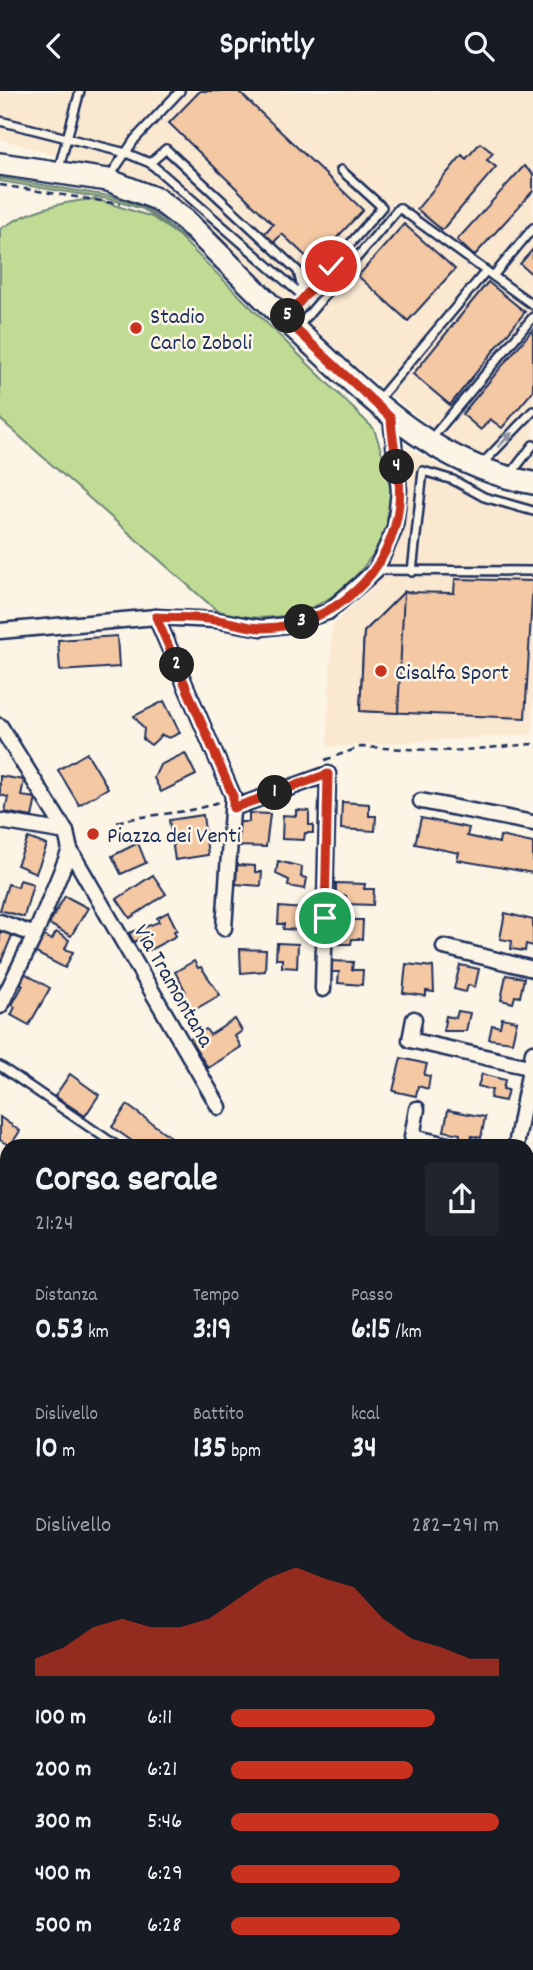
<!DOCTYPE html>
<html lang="it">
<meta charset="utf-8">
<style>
body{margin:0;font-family:Dekko,sans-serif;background:#20242c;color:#f1f3f6;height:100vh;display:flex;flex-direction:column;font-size:26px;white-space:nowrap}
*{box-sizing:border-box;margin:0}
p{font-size:23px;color:#9ea1a6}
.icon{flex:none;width:38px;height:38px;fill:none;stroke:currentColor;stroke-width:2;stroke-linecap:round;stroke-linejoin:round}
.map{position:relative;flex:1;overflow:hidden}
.details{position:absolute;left:0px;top:1048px;width:534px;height:831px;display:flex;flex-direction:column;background:#171b24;border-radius:21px 21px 0 0;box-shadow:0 4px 10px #0003}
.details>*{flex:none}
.pin{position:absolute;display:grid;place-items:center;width:60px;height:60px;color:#fff;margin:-30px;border:4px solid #fff;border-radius:50%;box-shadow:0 2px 7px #0007}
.km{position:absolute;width:35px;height:35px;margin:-18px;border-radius:50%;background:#222;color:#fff;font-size:19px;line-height:35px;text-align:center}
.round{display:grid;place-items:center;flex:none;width:74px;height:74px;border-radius:7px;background:#20242c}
.headline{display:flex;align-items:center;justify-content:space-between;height:119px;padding:0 35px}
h1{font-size:38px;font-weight:800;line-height:52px}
.metrics{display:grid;grid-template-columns:repeat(3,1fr);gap:10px;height:119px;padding:7px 35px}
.metrics div{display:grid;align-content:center}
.metrics b{font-size:30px;font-weight:800}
.metrics small{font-size:19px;font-weight:400}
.metrics p{font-size:19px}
.chart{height:196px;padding:14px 35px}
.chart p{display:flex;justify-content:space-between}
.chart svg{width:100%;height:126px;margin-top:7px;fill:#c8321e;opacity:.7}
ul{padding:0 35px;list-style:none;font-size:23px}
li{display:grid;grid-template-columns:112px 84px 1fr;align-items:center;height:52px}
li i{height:18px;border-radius:9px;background:#c8321e}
header{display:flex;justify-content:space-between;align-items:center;height:91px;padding:0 35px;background:#171b24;font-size:32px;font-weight:800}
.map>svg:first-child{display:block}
.built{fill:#fae8d1}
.green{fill:#c0dc94;stroke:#6e8679;stroke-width:2}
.building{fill:#f4c8a3;stroke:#1b2f5e;stroke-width:2}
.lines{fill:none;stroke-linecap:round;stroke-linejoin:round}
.lane-casing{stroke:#1b2f5e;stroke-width:12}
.street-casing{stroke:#1b2f5e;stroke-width:19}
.secondary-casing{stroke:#1b2f5e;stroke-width:26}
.path{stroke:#1b2f5e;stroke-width:2.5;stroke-dasharray:7 5;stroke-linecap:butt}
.lane{stroke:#fcf5e5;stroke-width:7}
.street{stroke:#fcf5e5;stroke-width:14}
.secondary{stroke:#fcf5e5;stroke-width:21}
.oneway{fill:#8c92a2}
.route-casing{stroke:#fff;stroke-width:14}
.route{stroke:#c8321e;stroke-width:9}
.poi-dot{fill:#c8321e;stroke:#fcf5e5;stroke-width:2.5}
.labels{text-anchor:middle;stroke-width:5;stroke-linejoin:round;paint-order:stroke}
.poi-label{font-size:23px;fill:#1b2f5e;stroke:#fcf5e5;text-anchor:start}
.street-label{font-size:23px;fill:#1b2f5e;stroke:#fcf5e5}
</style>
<header><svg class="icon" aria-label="back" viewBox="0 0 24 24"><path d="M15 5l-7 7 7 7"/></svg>Sprintly<svg class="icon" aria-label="search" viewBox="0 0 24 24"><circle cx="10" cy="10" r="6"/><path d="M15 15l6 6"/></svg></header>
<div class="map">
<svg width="533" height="1879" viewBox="0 0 533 1879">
<rect width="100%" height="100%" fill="#fcf5e5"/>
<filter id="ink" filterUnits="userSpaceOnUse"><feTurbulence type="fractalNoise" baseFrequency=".0143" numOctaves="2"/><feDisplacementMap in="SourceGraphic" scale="14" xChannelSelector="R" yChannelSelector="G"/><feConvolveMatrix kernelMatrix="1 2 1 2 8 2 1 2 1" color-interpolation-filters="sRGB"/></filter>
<g filter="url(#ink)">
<g class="built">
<polygon points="0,0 533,0 533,385 462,361 351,271 159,96 0,48"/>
<polygon points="407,357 488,401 533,411 533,643 327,656 332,535 369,499 388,474 400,448 407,419 402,364"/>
</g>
<g class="green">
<polygon points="0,87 109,105 144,116 192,153 143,118 109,108 0,90"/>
<path d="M95,108L152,126L179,145L374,338C382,361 391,386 391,411C391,430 381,452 371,466C333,520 278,539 216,519L0,328V138C31,119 58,111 95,108Z"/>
</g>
<g class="building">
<polygon points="200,0 238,0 363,119 313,172 282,143 273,152 264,143 273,133 169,32"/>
<polygon points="480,52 493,62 487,69 496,76 442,139 417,118 462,64 466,68"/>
<polygon points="524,75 533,83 533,100 474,165 457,149"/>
<polygon points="404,133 455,178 408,230 358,185"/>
<polygon points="533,158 533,184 520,173"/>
<polygon points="488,191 525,221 450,314 413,283"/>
<polygon points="533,238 533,300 502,337 490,328 481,339 462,323"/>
<polygon points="455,488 533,490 525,627 360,620 364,541 404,501 454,502"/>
<polygon points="404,501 398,622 360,620 364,541"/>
<polygon points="117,545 119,576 60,580 58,549"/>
<polygon points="164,610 180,642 169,647 162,644 151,654 143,648 144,638 134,625"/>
<polygon points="87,662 108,697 79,714 58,679"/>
<polygon points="185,662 196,684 161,701 154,687 160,674"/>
<polygon points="0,685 24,689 21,705 36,707 32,726 5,721 8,706 0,704"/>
<polygon points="342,711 369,713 369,725 376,725 375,740 341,738"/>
<polygon points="296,719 309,720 309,734 313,734 313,742 305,742 304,749 282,748 283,724 296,725"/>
<polygon points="249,722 270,723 266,756 237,755 239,731 249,731"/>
<polygon points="203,724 208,764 175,769 169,729"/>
<polygon points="421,727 469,737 467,745 499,752 500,745 533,752 533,782 457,769 459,762 415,753"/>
<polygon points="28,747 47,754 36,782 17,774"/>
<polygon points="138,752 146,772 121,783 112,765"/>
<polygon points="278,770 302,776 301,786 307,787 305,798 288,795 289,789 276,783"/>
<polygon points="237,774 255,775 255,781 262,781 261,795 236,793"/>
<polygon points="153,784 166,803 130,827 117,808"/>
<polygon points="20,789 33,793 24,826 0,819 8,793 18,796"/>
<polygon points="336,792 365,793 364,798 374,798 373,814 346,813 346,805 336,805"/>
<polygon points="65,805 88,817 71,845 49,833"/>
<polygon points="279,816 303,818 302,839 283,838 284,833 278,833"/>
<polygon points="168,821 177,839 174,840 176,845 148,860 141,847 134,851 129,842 159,831 157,827"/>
<polygon points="505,822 533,829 533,855 526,853 525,860 511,858 512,850 500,848"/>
<polygon points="342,829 363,829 362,848 352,848 351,853 332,853 332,840 341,841"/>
<polygon points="0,840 13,842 1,871 0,871"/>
<polygon points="56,841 69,849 65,858 73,861 65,877 34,861 42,844 52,849"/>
<polygon points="277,852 298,853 297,877 282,876 282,868 276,868"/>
<polygon points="240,858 266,859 265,880 241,882"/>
<polygon points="194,870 198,877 201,876 220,904 187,923 177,907 186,901 175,881"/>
<polygon points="331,870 353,871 352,879 363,879 362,894 338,892 339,881 330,881"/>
<polygon points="406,873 433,876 434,901 426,900 426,905 403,902"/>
<polygon points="460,874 479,878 475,896 468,894 466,901 454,898"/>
<polygon points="24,882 50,897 29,934 11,924 15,916 12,914 23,894 19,892"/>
<polygon points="506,884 524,887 520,906 515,905 513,912 501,909"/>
<polygon points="458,920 470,922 466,940 443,940 446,925 456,927"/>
<polygon points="502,927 517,930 512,951 489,948 492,934 500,936"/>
<polygon points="235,928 242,940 235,945 241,956 208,977 190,948 206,938 210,944"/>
<polygon points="401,967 427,973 424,984 430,985 428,998 418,995 416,1005 393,1000"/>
<polygon points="70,983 99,1004 85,1025 55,1005"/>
<polygon points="482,983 505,989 503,998 508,999 505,1010 490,1007 492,999 478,995"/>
<polygon points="127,1014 183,1055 139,1055 112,1036"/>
<polygon points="448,1019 485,1026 481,1047 472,1045 470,1054 459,1052 460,1043 444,1040"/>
<polygon points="0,1026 20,1040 10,1055 0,1049"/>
<polygon points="1,1094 7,1098 7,1126 0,1120"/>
<polygon points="0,1195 7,1200 7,1234 0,1228"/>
<polygon points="7,1249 7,1285 0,1277 0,1255"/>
<polygon points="0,1445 7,1452 7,1478 0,1471"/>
<polygon points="0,1553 7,1560 7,1576 0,1583"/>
<polygon points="7,1631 7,1657 0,1650 0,1638"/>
<polygon points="527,1701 533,1712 533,1746 527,1740"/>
<polygon points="0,1731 7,1738 7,1766 0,1759"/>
<polygon points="527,1789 533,1795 531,1828 527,1823"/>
<polygon points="7,1815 7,1841 0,1834 0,1823"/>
<polygon points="41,1872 68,1872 74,1879 45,1879"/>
<polygon points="114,1872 142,1872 148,1879 121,1879"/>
<polygon points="166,1872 191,1872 188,1876 191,1879 172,1879"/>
<polygon points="238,1872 258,1872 264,1879 241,1879"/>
<polygon points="323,1872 341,1872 344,1875 340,1879 316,1879"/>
<polygon points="406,1872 433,1872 438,1879 411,1879"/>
</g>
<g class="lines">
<g class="lane-casing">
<g id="lane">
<polyline points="0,30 126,62 150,72"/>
<polygon points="166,58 298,180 304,206 150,72"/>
<polyline points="58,80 80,0"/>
<polyline points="110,85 135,48 180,0"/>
<polyline points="493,185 533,137"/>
<polyline points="288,225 382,116 341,79"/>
<polyline points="298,236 399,117 533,214"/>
<polyline points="378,309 486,180"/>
<polyline points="430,349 533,226"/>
<polyline points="480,375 533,320"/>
<polyline points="510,384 533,354"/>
<polyline points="376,479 533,480"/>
<polyline points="412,481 423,380 453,389 484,406 533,420"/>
<polyline points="0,975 117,1055"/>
<polyline points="527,1835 533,1841"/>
</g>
</g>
<g class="street-casing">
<g id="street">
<polyline points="156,526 233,705 224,837"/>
<polyline points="0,540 156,526 215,529 261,537 286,534 328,521 376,479 395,437 399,399 391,327"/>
<polyline points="0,635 66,741 70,759 219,1016"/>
<polyline points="421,710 533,732"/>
<polyline points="233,717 328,683 323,898"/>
<polyline points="0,730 66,741"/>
<polyline points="0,831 35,844"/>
<polyline points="444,856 533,878"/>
<polyline points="0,915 35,844 70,759"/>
<polyline points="414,928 410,949 533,977"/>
<polyline points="417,1018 412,1046 452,1055"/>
<polyline points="516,1055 533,961"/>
<polyline points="527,1073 533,1074"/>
<polyline points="0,1426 7,1432"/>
<polyline points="0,1609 7,1602"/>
<polyline points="527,1763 533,1769"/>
<polyline points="274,1872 281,1879"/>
<polyline points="446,1872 451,1879"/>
<polyline points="210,1879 216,1872"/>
</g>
</g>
<g class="secondary-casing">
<g id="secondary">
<path d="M0,73L108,89L157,108L185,129C229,173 273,218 319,260C383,320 443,376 533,392"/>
<polyline points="0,1159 7,1163"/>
<polyline points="527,1647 533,1653"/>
<polyline points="0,1778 7,1785"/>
<polyline points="97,1872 103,1879"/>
</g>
</g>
<g class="path">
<polyline points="0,94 120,113"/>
<polyline points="325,669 361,656 453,660 533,653"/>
<path d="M117,731C150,722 186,724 218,711"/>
<polyline points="527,1121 533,1130"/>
<polyline points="533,1141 527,1159 533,1176"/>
<polyline points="527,1575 533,1572"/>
</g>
<use href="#lane" class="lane"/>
<use href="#street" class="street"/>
<use href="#secondary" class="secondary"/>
</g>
<defs><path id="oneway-solid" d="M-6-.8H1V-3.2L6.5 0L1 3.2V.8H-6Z" transform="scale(1.75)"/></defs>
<use class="oneway" href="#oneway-solid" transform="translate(505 349) rotate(-46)"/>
</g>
<g class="lines" filter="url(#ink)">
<g class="route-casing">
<path id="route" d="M325,827L328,683L233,717V705L156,526C176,527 196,526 215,529C231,530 247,537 262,537C333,536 393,482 399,412C402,384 392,355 391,327L285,228L331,175"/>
</g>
<use href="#route" class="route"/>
</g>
<g class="poi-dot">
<circle cx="136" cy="237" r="7"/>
<circle cx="381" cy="580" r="7"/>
<circle cx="93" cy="743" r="7"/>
</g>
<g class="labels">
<g class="poi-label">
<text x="150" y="232">Stadio<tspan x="150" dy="26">Carlo Zoboli</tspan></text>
<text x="395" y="588">Cisalfa Sport</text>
<text x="107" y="751">Piazza dei Venti</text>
</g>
<g class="street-label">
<text transform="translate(175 894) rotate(60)" y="8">Via Tramontana</text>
</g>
</g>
</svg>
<div class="pin" style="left:325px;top:827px;background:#1e9e55"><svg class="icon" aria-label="arrive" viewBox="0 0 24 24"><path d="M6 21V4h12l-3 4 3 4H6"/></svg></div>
<div class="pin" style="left:331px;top:175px;background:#d93025"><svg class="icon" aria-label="check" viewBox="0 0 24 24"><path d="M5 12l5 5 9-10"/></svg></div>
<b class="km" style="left:275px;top:702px">1</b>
<b class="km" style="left:177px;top:574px">2</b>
<b class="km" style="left:302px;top:531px">3</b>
<b class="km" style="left:397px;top:376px">4</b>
<b class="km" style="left:288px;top:225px">5</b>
<section class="details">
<div class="headline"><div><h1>Corsa serale</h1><p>21:24</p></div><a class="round"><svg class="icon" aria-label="share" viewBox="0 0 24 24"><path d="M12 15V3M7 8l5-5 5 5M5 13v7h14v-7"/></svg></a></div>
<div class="metrics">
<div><p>Distanza</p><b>0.53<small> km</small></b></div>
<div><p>Tempo</p><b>3:19</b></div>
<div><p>Passo</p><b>6:15<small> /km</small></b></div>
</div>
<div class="metrics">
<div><p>Dislivello</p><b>10<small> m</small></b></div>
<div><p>Battito</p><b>135<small> bpm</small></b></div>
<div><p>kcal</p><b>34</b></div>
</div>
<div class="chart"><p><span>Dislivello</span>282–291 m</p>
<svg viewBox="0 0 160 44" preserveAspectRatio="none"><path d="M0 44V38L10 34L20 27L30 24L40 27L50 27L60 24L70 17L80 10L90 6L100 10L110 13L120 24L130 31L140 34L150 38L160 38V44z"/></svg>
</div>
<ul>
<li><b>100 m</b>6:11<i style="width:76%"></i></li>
<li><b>200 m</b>6:21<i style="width:68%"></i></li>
<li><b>300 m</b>5:46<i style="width:100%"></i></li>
<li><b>400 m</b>6:29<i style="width:63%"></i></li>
<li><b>500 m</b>6:28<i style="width:63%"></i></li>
</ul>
</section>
</div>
